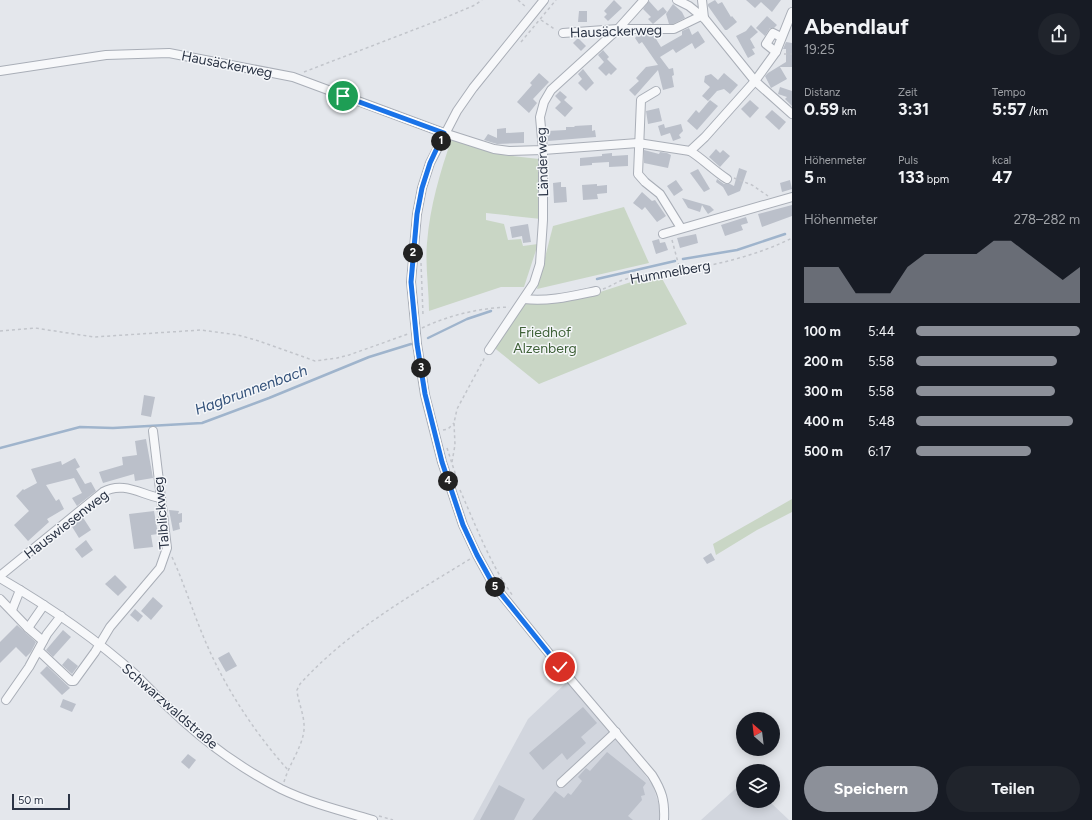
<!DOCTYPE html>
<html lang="de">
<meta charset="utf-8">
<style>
body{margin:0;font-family:Figtree,sans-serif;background:#20242c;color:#f1f3f6;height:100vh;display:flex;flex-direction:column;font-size:15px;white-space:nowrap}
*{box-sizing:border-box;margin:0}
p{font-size:13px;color:#9ea1a6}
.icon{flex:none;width:22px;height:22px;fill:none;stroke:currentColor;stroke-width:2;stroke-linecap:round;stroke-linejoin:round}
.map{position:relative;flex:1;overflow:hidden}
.side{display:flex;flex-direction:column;background:#171b24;width:300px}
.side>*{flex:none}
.needle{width:26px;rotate:332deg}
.buttons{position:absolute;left:736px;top:712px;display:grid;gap:8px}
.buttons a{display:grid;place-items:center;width:44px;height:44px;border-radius:50%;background:#171b24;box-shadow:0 2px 10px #0003;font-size:20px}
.scale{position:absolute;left:12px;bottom:10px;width:58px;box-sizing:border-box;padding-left:4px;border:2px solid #2b3445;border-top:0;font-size:11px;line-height:14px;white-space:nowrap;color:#2b3445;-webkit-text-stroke:3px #f4f6f9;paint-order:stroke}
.pin{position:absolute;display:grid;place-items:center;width:34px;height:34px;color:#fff;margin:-17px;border:2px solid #fff;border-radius:50%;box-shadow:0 1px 4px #0007}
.km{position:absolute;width:20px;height:20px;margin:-10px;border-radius:50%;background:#222;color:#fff;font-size:11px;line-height:20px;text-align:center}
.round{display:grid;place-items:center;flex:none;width:42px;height:42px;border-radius:21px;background:#20242c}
.head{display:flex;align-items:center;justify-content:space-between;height:68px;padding:0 12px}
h1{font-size:22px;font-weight:700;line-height:30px}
.figures{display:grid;grid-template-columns:repeat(3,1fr);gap:6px;height:68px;padding:4px 12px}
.figures div{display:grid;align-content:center}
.figures b{font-size:17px;font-weight:700}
.figures small{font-size:11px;font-weight:400}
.figures p{font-size:11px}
.chart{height:112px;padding:8px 12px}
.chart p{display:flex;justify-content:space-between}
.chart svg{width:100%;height:72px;margin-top:4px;fill:#8c9099;opacity:.7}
.primary-button{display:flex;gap:8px;margin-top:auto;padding:8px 12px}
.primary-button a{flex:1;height:46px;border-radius:24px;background:#8c9099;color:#fff;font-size:16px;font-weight:700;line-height:46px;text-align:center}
.primary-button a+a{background:#20242c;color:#f1f3f6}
ul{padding:0 12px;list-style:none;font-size:13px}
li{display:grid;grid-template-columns:64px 48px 1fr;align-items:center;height:30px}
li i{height:10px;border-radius:5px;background:#8c9099}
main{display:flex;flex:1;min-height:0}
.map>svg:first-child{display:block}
.built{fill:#d2d6de}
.green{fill:#c9d6c5}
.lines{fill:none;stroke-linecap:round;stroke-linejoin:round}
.stream{stroke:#9fb4cc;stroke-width:2.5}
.building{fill:#bbc0ca}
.minor-casing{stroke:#a9aeb7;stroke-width:10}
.path{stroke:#c2c5cb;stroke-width:1.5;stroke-dasharray:3 3;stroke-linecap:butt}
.minor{stroke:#f7f8fa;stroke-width:8}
.route-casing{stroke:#fff;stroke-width:8}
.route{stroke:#1a73e8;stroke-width:5}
.labels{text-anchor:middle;stroke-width:3;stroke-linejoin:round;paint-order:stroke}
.street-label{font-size:14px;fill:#2b3445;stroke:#f4f6f9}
.park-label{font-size:14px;fill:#3f6138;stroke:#f4f6f9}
.water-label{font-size:15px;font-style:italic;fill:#34527a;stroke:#f4f6f9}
</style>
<main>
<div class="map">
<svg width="792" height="820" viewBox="0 0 792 820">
<rect width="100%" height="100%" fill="#e4e7ec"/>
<g class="built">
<polygon points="567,682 637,764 653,786 661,811 660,820 473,820 528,719"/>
<polygon points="743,782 743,801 769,801 789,820 701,820"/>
</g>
<g class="green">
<path d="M452,138L503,155L539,159L541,219L486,213V220L504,224L508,240L521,239L523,246L538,244L524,287H501L429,311C429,289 425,265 427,243C430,206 440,172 452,138Z"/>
<polygon points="624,207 649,263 537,289 553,226"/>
<polygon points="659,273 687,324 539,384 492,346 524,303 597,293"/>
<polygon points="792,499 792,512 757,530 716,555 713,544"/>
</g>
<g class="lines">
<g class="stream">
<polyline points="683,259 737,250 785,234"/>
<polyline points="597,279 675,261"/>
<polyline points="428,338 467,319 491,311"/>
<polyline points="0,448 80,427 113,428 202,423 269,398 369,357 411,344"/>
</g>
</g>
<g class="building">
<polygon points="614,0 622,8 608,21 604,17 607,14 604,11"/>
<polygon points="715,0 718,4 722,2 731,17 732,16 737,22 727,30 725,30 708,6 708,4"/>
<polygon points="746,0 781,0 772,12 761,2 755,8"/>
<polygon points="649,1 658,11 663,7 667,12 653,24 648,19 651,17 643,9"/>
<polygon points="673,4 682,12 685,18 673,24 669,24 666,14"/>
<polygon points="579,11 587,11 587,22 578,22"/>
<polygon points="767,16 777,25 774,28 770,28 765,36 756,28"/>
<polygon points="751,25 758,32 750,39 755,48 752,49 755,54 748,58 736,36 746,31"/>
<polygon points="689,28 692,35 698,31 705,42 695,49 692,43 676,53 673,49 660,57 669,69 673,68 674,75 672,76 674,87 663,90 658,70 635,96 629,90 639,81 636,78 646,67 658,65 642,42 639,44 635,38 639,34 653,34 661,47 682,35 682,31"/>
<polygon points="578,38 586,46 581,51 573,43"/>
<polygon points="786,42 792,43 792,67 780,67 787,79 771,88 765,76 768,73 786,62 786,49 783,49"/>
<polygon points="603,50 609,57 607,59 617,69 611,75 609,73 606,76 598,68 604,62 598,55"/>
<polygon points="583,69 594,83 586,91 578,83 582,79 578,74"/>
<polygon points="539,73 549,82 533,99 537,103 529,113 517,102 532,85 530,83"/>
<polygon points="724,73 738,85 730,94 724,89 717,91 708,101 702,96 710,87 704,82 705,76 711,74 718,80"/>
<polygon points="780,87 792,91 792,106 785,99 787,97 778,94"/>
<polygon points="560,91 567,97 564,100 573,108 565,117 555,108 561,102 555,96"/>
<polygon points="710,100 718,106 697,130 687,121 696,110 699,113"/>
<polygon points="750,100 759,108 750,118 741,109"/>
<polygon points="659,108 662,121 648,124 646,111"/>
<polygon points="772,110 786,122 779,130 765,117"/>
<polygon points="664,124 665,128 681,124 683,131 679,135 681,138 673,141 670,133 661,136 658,126"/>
<polygon points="592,125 592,131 595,130 596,137 548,141 547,131 566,130 566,127 575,127 574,126"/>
<polygon points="506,128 506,133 524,132 524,143 497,144 484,140 488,134 497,138 497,129"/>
<polygon points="716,149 720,153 723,150 730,156 720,167 709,157"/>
<polygon points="644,150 659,154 660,152 667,153 671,155 668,168 644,163"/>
<polygon points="612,153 612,156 628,155 628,166 609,167 609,162 592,163 592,165 580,166 580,158 602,156 602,154"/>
<polygon points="739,168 747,171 740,191 728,196 723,187 716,182 717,179 724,184 730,184 734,186"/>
<polygon points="698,169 710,189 704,192 690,173"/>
<polygon points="676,180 683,190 674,196 667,186"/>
<polygon points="790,180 792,189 782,192 780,183"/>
<polygon points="561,182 561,187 566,187 567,202 554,203 553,183"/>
<polygon points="597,184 597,186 607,185 607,193 597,194 598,199 583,200 582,185"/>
<polygon points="642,192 652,201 655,200 666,216 657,222 645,207 642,210 633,203"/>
<polygon points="682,198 710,206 714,210 708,214 702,205 700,212 688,208"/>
<polygon points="792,205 792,216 762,227 758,214"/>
<polygon points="746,217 748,223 741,225 743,230 725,236 721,225"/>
<polygon points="528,224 531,242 523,243 522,236 512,238 510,227"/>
<polygon points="696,234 698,243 680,248 677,238"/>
<polygon points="659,239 660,243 665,242 668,250 656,254 652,241"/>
<polygon points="144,395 155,397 151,417 141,415"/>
<polygon points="146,439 153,478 135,481 134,474 103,483 99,472 123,465 122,457 137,455 135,441"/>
<polygon points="75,458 80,467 76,469 85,484 91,482 96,491 77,506 72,498 82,493 74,478 46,485 56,501 59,499 64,509 47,519 49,522 28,541 14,525 29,511 16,496 23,489 24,490 37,483 31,469 61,461 62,465"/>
<polygon points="169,510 179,511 178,514 182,513 182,522 179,523 180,529 173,531"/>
<polygon points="154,511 158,534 151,535 153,547 134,549 129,514"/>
<polygon points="82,516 91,530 79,538 71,525"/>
<polygon points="86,540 93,550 82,558 75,549"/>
<polygon points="711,553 715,560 707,564 703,558"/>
<polygon points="115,575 127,587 118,596 105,584"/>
<polygon points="153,597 163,606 151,620 141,611"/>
<polygon points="135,609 143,616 138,622 130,615"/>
<polygon points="17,625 36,642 31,652 26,657 16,647 0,663 0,642"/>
<polygon points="63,630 71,637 53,657 46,650"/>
<polygon points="229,652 237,666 226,672 218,658"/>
<polygon points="68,658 78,666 72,674 62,665"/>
<polygon points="47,666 70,688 62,695 40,673"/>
<polygon points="63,699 76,704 72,712 60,707"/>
<polygon points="583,707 597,723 581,737 586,743 567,760 562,753 543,770 529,753"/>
<polygon points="607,752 646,783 643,787 645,795 641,796 642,800 628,816 633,820 532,820 555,791 564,798 568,793 571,795 582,781 578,777 586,768 590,771"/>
<polygon points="188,754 196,760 189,769 181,762"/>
<polygon points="499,785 525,799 514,820 480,820"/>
</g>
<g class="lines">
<g class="minor-casing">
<g id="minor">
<path d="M544,0L473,88L457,111L430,163L422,188L417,214L411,282L417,344L425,395L442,462L463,525L477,555L493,584L560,667L652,775C662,791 665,801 664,820"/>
<polyline points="677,0 689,6 704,18 755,81 792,114"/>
<polyline points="702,0 704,18"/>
<polyline points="563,33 618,29 674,29 701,16"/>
<polyline points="776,52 766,44 773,33 781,37"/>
<polyline points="0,71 106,55 169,53 293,77 444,133 494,149 509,151 543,150 638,143 690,151 705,137 755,81 776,52 792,12"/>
<polyline points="656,91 641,100 638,174 645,182 660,194 681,228"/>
<path d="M690,151C703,159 713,170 727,179"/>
<polyline points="663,234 792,197"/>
<path d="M524,299C548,302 572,296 596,291"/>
<polyline points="489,350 534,283 540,264 543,220 543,150 540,117 544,102 551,90 618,29 644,0"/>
<path d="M0,576L103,492C123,481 140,494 160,498"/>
<path d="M0,578C48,606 95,638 136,675C147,686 157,697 168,707C201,739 240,768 281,789C310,803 342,811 373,820"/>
<polyline points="0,599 28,628 43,641"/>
<polyline points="12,610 20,590"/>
<polyline points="28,628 44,605"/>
<polyline points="39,651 71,681 74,681 95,652 110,627 160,568 167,548 153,431"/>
<polyline points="6,700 29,667 47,634 61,616"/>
<polyline points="561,783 616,732"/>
</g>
</g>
<g class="path">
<polyline points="518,0 527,8"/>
<polyline points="541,20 556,30"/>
<polyline points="521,42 556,0"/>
<polyline points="784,54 792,54"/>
<polyline points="304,72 442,19 475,5 482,0"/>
<polyline points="734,178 752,185 768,196"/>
<polyline points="672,240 680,270"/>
<polyline points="421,263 423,315"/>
<path d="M603,289C610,287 616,282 623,280C642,274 661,273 680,270C715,266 761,254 792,238"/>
<path d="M422,328C449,315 480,308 509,307"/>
<polyline points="0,331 35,328 94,337 201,330 238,335 259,341 315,361 337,358 349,355 408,334"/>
<polyline points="443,430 448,429 454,423"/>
<polyline points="447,448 457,479"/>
<polyline points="452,462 455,445 454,423 457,409 485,357"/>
<path d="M460,490C476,526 490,564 513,596"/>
<path d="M172,557C185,585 194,616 207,645C226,689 255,733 288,770"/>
<path d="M284,782C289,764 302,748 304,730C305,715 298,703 297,690L300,684C348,631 410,596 470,559"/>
<polyline points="379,816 393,820"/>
</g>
<use href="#minor" class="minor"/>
</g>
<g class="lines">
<g class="route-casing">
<polyline id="route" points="343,96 444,133 430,163 422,188 417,214 411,282 417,344 425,394 442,462 463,525 477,555 493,584 560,667"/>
</g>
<use href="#route" class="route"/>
</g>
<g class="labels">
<g class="street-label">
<text transform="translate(616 31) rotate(-2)" y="5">Hausäckerweg</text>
<text transform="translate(227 64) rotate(11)" y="5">Hausäckerweg</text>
<text transform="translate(542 162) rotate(-92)" y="5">Länderweg</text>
<text transform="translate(670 272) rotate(-10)" y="5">Hummelberg</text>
<text transform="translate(161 513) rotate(-95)" y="5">Talblickweg</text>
<text transform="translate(66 524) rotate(-38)" y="5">Hauswiesenweg</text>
<text transform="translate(170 706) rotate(41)" y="5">Schwarzwaldstraße</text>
</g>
<g class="park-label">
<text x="545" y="337">Friedhof<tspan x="545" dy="16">Alzenberg</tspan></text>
</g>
<g class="water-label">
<text transform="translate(251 390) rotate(-20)" y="5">Hagbrunnenbach</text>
</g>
</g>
</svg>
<div class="buttons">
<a><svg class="needle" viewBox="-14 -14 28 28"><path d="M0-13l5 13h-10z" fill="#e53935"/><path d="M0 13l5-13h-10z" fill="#9ea1a6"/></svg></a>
<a><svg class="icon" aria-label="layers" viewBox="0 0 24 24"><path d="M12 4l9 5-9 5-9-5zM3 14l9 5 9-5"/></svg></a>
</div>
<div class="scale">50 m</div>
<div class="pin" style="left:343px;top:96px;background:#1e9e55"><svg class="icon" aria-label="arrive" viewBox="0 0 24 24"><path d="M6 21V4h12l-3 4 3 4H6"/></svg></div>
<div class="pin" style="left:560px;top:667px;background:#d93025"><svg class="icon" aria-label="check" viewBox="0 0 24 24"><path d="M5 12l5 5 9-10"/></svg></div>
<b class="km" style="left:441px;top:141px">1</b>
<b class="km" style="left:413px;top:253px">2</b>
<b class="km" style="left:421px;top:368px">3</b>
<b class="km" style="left:448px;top:481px">4</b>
<b class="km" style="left:495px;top:587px">5</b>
</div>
<section class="side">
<div class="head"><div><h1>Abendlauf</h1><p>19:25</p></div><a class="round"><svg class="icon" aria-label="share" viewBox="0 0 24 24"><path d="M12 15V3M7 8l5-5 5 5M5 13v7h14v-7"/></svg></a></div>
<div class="figures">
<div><p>Distanz</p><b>0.59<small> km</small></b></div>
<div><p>Zeit</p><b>3:31</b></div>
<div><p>Tempo</p><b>5:57<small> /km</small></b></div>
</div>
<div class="figures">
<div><p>Höhenmeter</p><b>5<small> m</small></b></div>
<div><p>Puls</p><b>133<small> bpm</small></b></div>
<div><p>kcal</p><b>47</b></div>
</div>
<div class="chart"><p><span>Höhenmeter</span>278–282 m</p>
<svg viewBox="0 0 160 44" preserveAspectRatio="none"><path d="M0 44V22L10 22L20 22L30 38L40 38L50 38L60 22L70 14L80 14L90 14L100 14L110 6L120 6L130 14L140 22L150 30L160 22V44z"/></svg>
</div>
<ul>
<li><b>100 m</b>5:44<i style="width:100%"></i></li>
<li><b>200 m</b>5:58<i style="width:86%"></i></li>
<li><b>300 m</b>5:58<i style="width:85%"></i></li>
<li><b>400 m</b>5:48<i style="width:96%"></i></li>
<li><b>500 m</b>6:17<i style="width:70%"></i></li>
</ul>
<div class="primary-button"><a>Speichern</a><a>Teilen</a></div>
</section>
</main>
